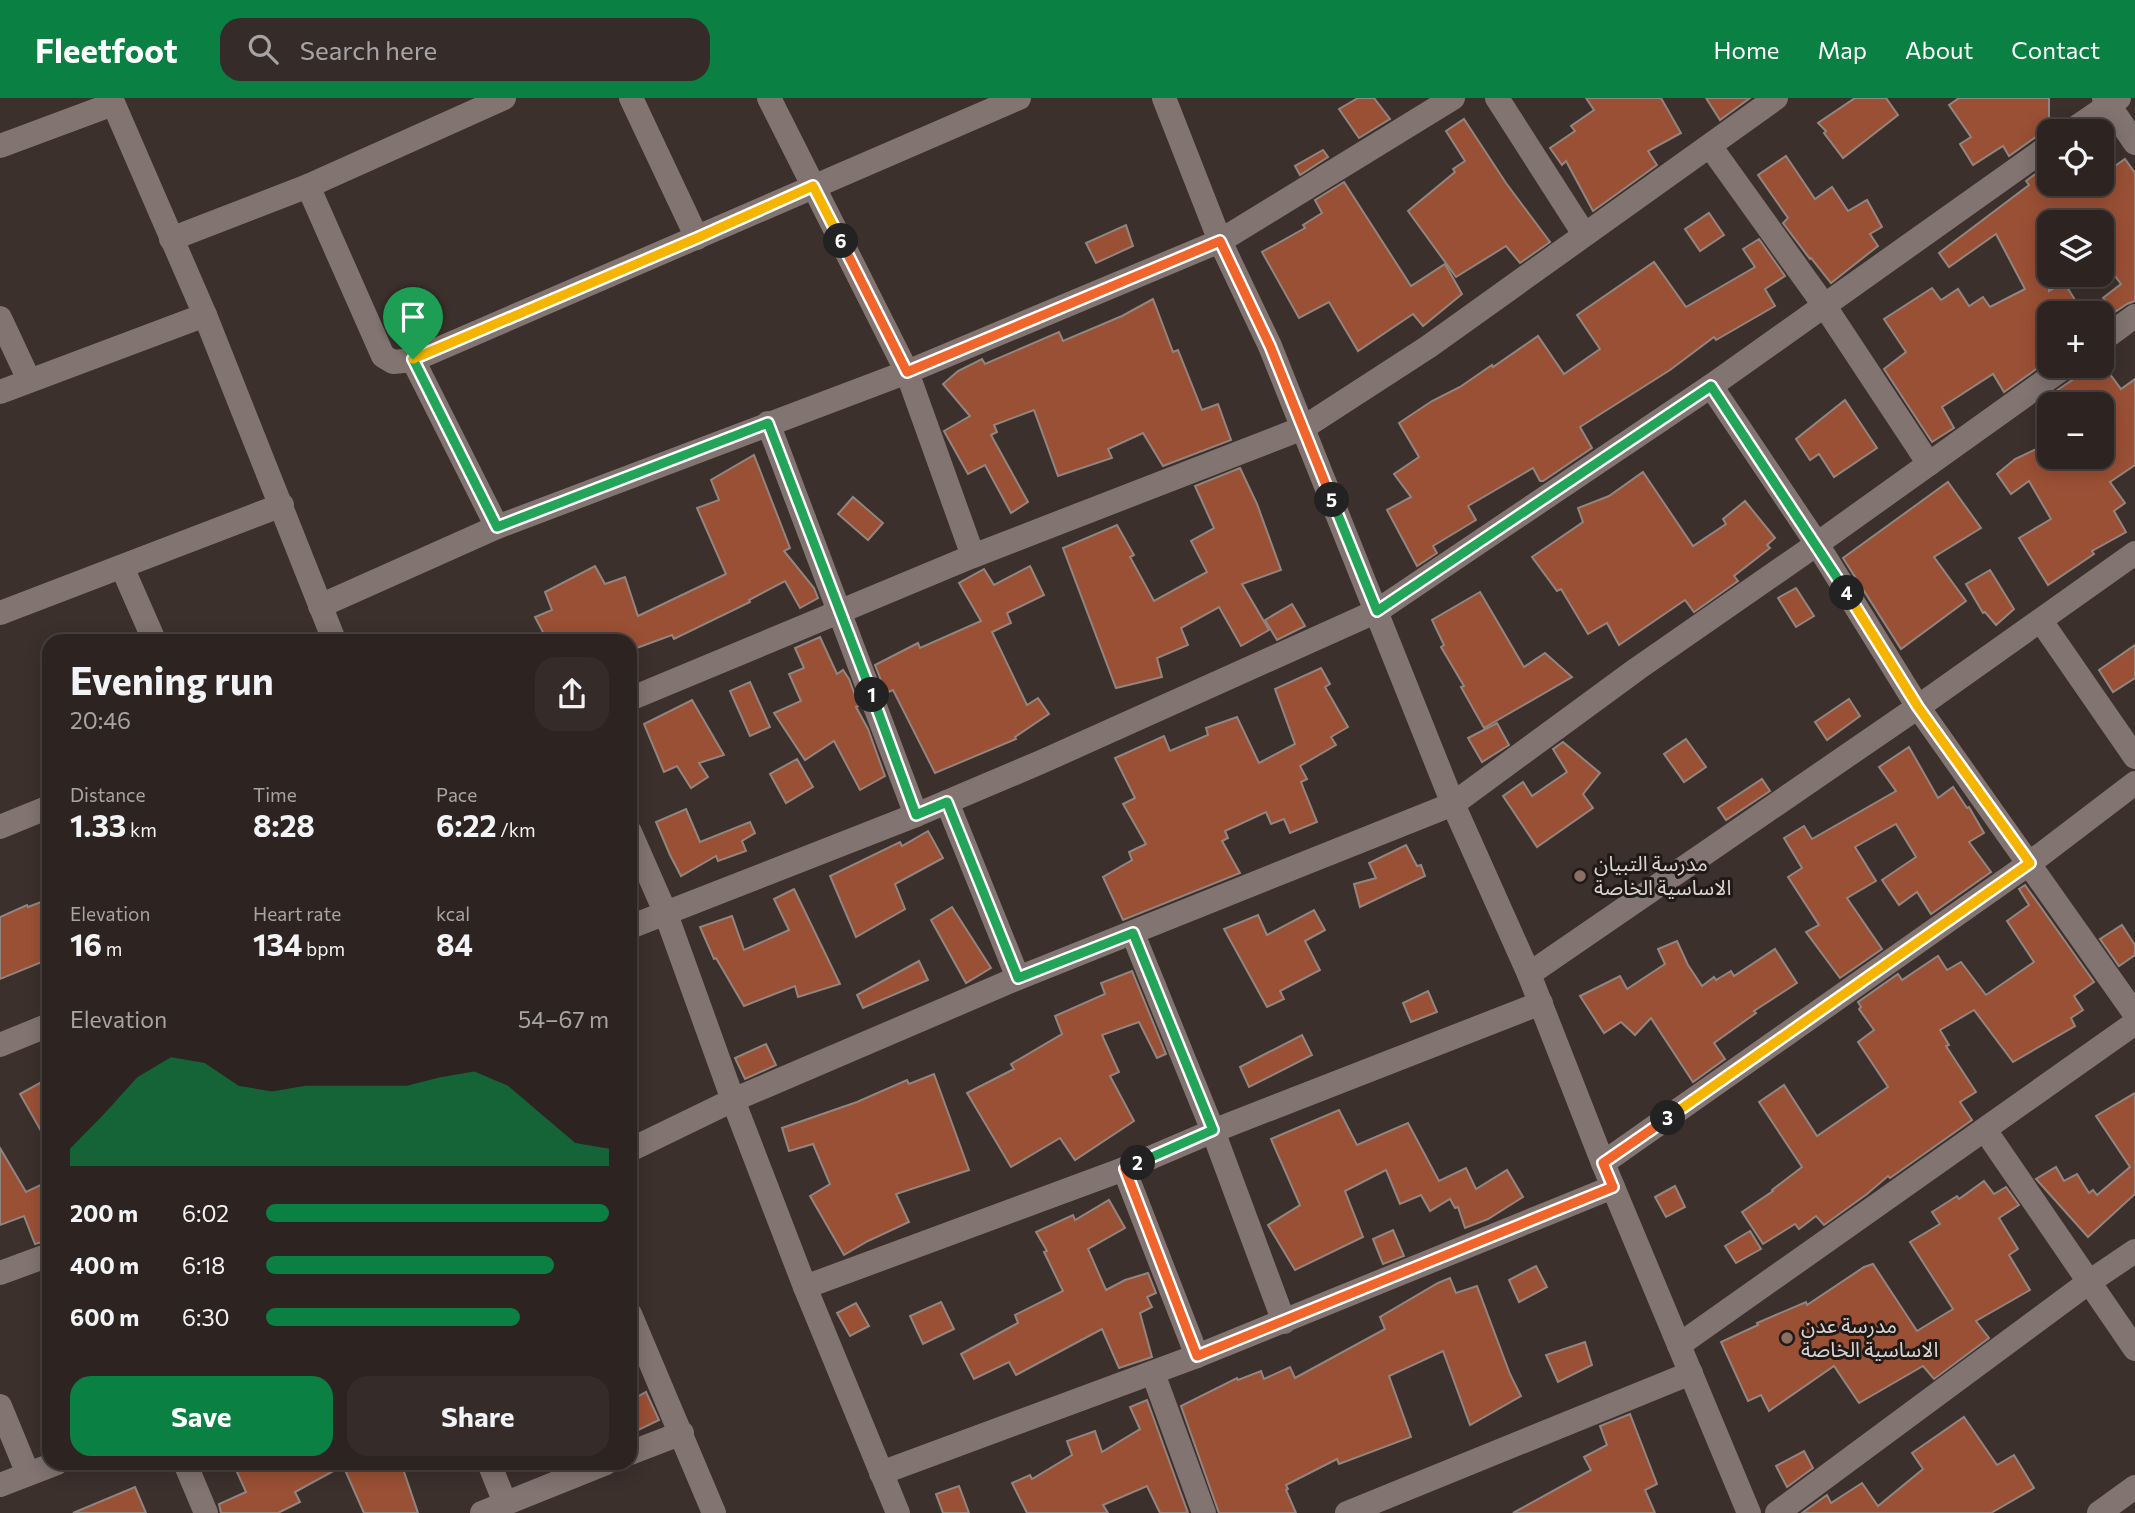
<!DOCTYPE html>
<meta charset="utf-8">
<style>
body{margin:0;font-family:Commissioner,"Noto Sans Arabic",sans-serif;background:#352c2a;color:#f1f3f6;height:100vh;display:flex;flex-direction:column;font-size:26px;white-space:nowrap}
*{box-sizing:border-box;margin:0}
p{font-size:23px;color:#a7a4a5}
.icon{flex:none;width:38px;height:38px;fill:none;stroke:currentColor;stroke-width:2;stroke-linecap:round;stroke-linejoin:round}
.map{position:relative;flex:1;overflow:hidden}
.drawer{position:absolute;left:42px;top:536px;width:595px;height:836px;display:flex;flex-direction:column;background:#2d2421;border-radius:21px;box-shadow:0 4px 18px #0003,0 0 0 2px #48413f}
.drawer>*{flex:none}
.fabs{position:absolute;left:2037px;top:21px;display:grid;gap:14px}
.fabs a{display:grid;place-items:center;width:77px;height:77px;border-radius:14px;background:#2d2421;box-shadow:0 4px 18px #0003,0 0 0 2px #48413f;font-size:35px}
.pin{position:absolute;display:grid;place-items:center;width:60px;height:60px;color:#fff;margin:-72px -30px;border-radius:50% 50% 50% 0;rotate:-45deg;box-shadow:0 0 7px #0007}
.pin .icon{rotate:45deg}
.km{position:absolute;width:35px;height:35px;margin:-18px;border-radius:50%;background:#222;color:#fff;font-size:19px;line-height:35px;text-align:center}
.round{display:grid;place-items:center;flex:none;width:74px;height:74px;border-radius:21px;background:#352c2a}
.summary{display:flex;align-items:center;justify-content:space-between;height:119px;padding:0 28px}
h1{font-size:38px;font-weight:700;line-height:52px}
.metrics{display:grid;grid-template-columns:repeat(3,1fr);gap:10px;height:119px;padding:7px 28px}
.metrics div{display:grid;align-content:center}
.metrics b{font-size:30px;font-weight:700}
.metrics small{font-size:19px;font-weight:400}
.metrics p{font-size:19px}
.chart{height:196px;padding:14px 28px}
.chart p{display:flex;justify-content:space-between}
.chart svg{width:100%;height:126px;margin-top:7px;fill:#0b8043;opacity:.7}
.primary-button{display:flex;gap:14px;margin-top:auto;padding:14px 28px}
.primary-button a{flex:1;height:80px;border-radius:21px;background:#0b8043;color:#fff;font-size:28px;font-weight:700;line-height:80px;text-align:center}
.primary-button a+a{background:#352c2a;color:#f1f3f6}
ul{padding:0 28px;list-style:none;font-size:23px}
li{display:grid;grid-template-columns:112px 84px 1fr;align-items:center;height:52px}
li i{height:18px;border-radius:9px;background:#0b8043}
header{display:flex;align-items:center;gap:42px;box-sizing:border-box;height:98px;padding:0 35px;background:#0b8043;color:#fff}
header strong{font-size:33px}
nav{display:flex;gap:38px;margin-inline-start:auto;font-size:24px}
.search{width:490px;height:63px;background:#352c2a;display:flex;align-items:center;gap:18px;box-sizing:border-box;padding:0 24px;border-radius:21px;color:#a7a4a5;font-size:26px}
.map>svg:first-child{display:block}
.building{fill:#9a5035;stroke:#928580;stroke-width:2}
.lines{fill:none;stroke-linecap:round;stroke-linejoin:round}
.street{stroke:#827470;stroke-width:24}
.split-1-casing{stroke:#fff;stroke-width:14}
.split-2-casing{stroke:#fff;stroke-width:14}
.split-3-casing{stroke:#fff;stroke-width:14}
.split-4-casing{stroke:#fff;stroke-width:14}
.split-5-casing{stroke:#fff;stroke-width:14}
.split-6-casing{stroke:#fff;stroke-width:14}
.split-7-casing{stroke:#fff;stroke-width:14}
.split-1{stroke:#22a559;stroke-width:9}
.split-2{stroke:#22a559;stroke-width:9}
.split-3{stroke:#f0652b;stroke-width:9}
.split-4{stroke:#f5b400;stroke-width:9}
.split-5{stroke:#22a559;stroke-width:9}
.split-6{stroke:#f0652b;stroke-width:9}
.split-7{stroke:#f5b400;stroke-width:9}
.education-dot{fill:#8d6e63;stroke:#1f1a18;stroke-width:2.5}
.labels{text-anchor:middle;stroke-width:6;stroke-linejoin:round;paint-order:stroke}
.poi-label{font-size:21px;fill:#dad3d0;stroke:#1f1a18;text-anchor:start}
</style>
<header>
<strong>Fleetfoot</strong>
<div class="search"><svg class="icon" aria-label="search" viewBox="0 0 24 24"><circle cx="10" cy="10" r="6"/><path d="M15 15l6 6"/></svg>Search here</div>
<nav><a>Home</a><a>Map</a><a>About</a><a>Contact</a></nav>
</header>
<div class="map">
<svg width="2135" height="1415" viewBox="0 0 2135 1415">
<rect width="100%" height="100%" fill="#3c302c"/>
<g class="building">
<polygon points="1358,0 1374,0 1390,21 1359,40 1339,11"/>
<polygon points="1586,0 1661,0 1681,35 1648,53 1657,67 1593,113 1566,63 1562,67 1550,50 1575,33 1571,28 1594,12"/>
<polygon points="1706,0 1750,0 1720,22"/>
<polygon points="1855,0 1886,0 1898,17 1843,60 1824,35 1826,33 1818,25"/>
<polygon points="1959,0 2049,0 2049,33 2040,36 2009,58 2003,48 1973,67 1960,46 1971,39 1949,7"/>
<polygon points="1464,21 1506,85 1550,144 1520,165 1506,148 1456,179 1408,113 1455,74 1453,71 1465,63 1446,33"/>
<polygon points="1323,52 1328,59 1300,77 1295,68"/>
<polygon points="1786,58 1815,101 1832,89 1848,113 1867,102 1882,129 1870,136 1878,148 1831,185 1811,160 1810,161 1783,125 1788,120 1758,77"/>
<polygon points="2125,61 2135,75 2135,203 2127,206 2115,214 2103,200 2121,186 2102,161 2102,124 2049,124 2049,193 2064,184 2083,215 2049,215 2049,262 2004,294 1993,276 1942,309 1954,330 1932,344 1884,271 1906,254 1884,221 1932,190 1941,202 1958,191 1969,208 1983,199 1990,209 2025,191 1996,136 1949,169 1939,155 2029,87 2026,83 2049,66 2049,86 2102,86 2102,77"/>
<polygon points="1344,84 1411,188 1445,166 1462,196 1423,228 1413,216 1358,253 1329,204 1299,220 1262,154 1305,130 1303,127 1322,115 1315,102"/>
<polygon points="1709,115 1724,137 1700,153 1685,131"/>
<polygon points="1126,127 1133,148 1096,165 1086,145"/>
<polygon points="1759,141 1785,178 1765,191 1775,208 1716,242 1714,239 1670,272 1580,329 1592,350 1543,383 1540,383 1533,370 1468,408 1476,422 1433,448 1437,455 1417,468 1387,412 1411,399 1394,376 1419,359 1399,325 1432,303 1460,289 1492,267 1493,269 1538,238 1564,276 1600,251 1577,217 1654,164 1686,209 1755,169 1743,151"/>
<polygon points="1153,201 1173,254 1178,252 1202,312 1218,306 1231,342 1163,368 1143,335 1108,351 1112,360 1058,378 1034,312 994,327 997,334 991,337 1028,404 1011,415 985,367 968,376 944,333 970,318 943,286 958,273 982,261 985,266 1059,234 1063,243 1122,218"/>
<polygon points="2081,268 2104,268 2121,291 2135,281 2135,367 2110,384 2125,405 2114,413 2126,434 2092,453 2094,456 2048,487 2019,440 2051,421 2029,383 2011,396 1997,376 2015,361 2049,345 2049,359 2102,359 2102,306 2064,306 2056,293 2075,280"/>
<polygon points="1845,302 1877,350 1834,379 1819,356 1810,362 1796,341"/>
<polygon points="754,357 790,450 784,453 814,490 818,500 800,510 785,483 749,502 750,504 674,541 672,537 631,552 630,542 547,542 535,519 552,512 545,494 595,468 605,486 625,479 638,518 726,476 697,410 719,402 711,382"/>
<polygon points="1240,370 1257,406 1281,472 1242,486 1269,532 1241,548 1219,509 1181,530 1188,547 1157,560 1162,579 1116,590 1063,450 1117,427 1134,457 1130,459 1154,503 1207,474 1191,443 1214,430 1195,388"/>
<polygon points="1643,374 1693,448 1726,426 1723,421 1745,403 1775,440 1767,447 1770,450 1734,478 1738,483 1694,514 1685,502 1619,547 1607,525 1588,536 1561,491 1557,493 1532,459 1583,424 1578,410 1609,398"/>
<polygon points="1948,384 1981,430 1934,459 1966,503 1901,551 1843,460"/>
<polygon points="853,399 883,425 868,442 838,416"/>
<polygon points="1030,468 1044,497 1007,515 1011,525 992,534 1027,607 1038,600 1049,616 1015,639 1016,641 935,675 893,592 886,595 875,567 918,545 920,550 981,523 959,485 984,471 994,487"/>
<polygon points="1990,472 2014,511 1996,527 1985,514 1983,515 1966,486"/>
<polygon points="1796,490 1814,518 1796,529 1778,500"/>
<polygon points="1480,494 1524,569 1545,555 1572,579 1484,630 1461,589 1464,588 1441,549 1444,547 1432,522"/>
<polygon points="1292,506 1305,528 1277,542 1265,522"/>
<polygon points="820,539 837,576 843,572 849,581 859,608 856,609 868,631 885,678 860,692 834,643 805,662 774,615 801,603 789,576 804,570 795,550"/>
<polygon points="2135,547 2135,580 2113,594 2099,572"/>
<polygon points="1321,570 1330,586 1325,589 1348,629 1331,639 1336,647 1300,668 1307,681 1301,684 1317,724 1290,735 1284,721 1271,726 1266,714 1225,733 1228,740 1222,743 1240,775 1123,822 1103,779 1132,762 1129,754 1146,746 1123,706 1135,700 1115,660 1164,638 1170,653 1208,637 1206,630 1237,619 1259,665 1295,646 1275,591"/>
<polygon points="750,584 770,629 750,638 730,593"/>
<polygon points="1849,601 1860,618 1827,642 1815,624"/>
<polygon points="692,602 724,657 699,665 708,679 691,690 677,668 664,674 644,626"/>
<polygon points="1497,625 1509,647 1482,664 1468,640"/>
<polygon points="1686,641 1706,669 1684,684 1664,656"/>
<polygon points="1563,644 1600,675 1583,696 1593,710 1537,749 1503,698 1523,684 1532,698 1567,674 1553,651"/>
<polygon points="1909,649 1938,700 1953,689 1967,710 1969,709 1984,735 1969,744 1991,774 1931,816 1917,794 1899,807 1882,782 1916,759 1896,726 1855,749 1876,783 1847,800 1882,851 1840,880 1806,834 1819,827 1788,779 1802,770 1784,740 1804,728 1812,741 1896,693 1879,669"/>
<polygon points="797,661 813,689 786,705 770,676"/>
<polygon points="1762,681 1770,693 1726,722 1718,710"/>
<polygon points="686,711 700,744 750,724 755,735 742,743 746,753 718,763 716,758 681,778 670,757 656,724"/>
<polygon points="928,733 943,760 895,786 905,811 856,839 830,778 900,744 902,748"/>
<polygon points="1406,747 1417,768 1421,767 1425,778 1360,809 1354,786 1376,780 1369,765"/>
<polygon points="2025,787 2094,884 2074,898 2083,912 2071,920 2075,928 2013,964 1974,912 1940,932 1949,947 1946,948 1976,994 1960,1004 1972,1022 1890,1080 1888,1078 1867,1096 1824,1127 1816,1118 1799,1131 1795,1126 1763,1146 1742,1114 1773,1093 1772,1092 1802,1069 1759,1004 1784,987 1817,1038 1888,989 1858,944 1874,932 1859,911 1861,909 1858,904 1898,876 1902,882 1938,858 1947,872 1961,864 1986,897 2034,864 2007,823 2029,807 2019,791"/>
<polygon points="794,791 840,886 798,899 795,888 744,908 716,860 714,861 700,829 732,818 744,852 789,832 774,801"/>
<polygon points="49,801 49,861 0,881 0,819 27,807 28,809"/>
<polygon points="952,809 991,870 966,885 931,822"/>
<polygon points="1314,812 1325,832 1305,843 1320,872 1280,893 1284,901 1267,909 1224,831 1258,817 1267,837"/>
<polygon points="2122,827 2135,847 2135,857 2119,868 2100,841"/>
<polygon points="1677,843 1688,867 1702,888 1714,879 1716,882 1731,873 1734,878 1775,851 1797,885 1754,913 1756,915 1714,945 1725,961 1693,984 1651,920 1635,937 1621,924 1604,935 1580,898 1620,878 1627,891 1665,866 1658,851"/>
<polygon points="919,863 928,882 863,910 857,897"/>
<polygon points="1132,873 1166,956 1157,960 1139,924 1102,937 1119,974 1110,978 1134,1023 1075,1062 1060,1040 1011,1069 967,995 1014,971 1011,966 1062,936 1055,918 1105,896 1101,885"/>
<polygon points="1428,893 1437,914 1411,924 1403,905"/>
<polygon points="1302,937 1312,957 1249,989 1240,969"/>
<polygon points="766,946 776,967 745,981 735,960"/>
<polygon points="934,976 969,1072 896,1096 909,1124 868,1143 844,1157 810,1098 830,1086 813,1046 789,1053 782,1030 857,1004 907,982 909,986"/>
<polygon points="49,980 49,1047 20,996"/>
<polygon points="2135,995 2135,1096 2088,1139 2036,1081 2056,1069 2064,1083 2077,1076 2089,1095 2093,1092 2097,1097 2130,1069 2096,1018"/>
<polygon points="1339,1012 1357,1047 1408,1025 1439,1083 1466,1070 1476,1091 1507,1072 1523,1099 1488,1121 1465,1130 1458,1109 1455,1110 1450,1101 1430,1113 1421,1097 1400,1106 1386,1072 1345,1093 1363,1139 1295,1172 1268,1127 1300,1107 1271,1041"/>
<polygon points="0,1050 26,1094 49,1083 49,1142 35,1146 24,1118 0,1127"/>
<polygon points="1984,1083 1994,1096 2006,1089 2019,1107 1999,1120 2018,1151 2009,1157 2030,1192 1976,1223 1989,1240 1934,1281 1923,1268 1859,1305 1834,1268 1769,1313 1761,1297 1748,1303 1721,1244 1758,1227 1757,1225 1806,1204 1807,1207 1864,1169 1873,1166 1917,1233 1953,1211 1910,1144 1940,1126 1932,1114 1957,1098 1959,1101"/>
<polygon points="1675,1088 1685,1109 1666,1119 1655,1099"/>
<polygon points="1109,1102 1125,1130 1088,1151 1106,1192 1125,1182 1148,1175 1156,1195 1147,1199 1152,1209 1140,1215 1152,1259 1119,1270 1102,1231 1016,1277 1009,1264 974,1281 961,1256 1018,1225 1015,1217 1063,1193 1044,1154 1047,1153 1036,1134 1073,1117 1075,1122"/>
<polygon points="1393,1132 1404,1158 1383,1166 1373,1141"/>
<polygon points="1750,1133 1761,1151 1736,1165 1725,1148"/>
<polygon points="1536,1168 1547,1189 1519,1204 1509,1182"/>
<polygon points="1450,1180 1456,1195 1477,1188 1510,1276 1521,1298 1470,1327 1443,1253 1389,1278 1411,1339 1339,1366 1337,1361 1286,1387 1288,1391 1286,1392 1296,1415 1219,1415 1181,1308 1237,1280 1238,1282 1261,1273 1264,1281 1290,1269 1295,1280 1385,1231 1380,1219 1438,1185"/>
<polygon points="941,1204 954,1231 923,1246 910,1218"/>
<polygon points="856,1205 869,1228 850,1238 837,1215"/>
<polygon points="1585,1244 1592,1267 1558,1284 1546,1257"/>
<polygon points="646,1294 659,1322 630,1336 630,1303"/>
<polygon points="1147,1302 1188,1415 1160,1415 1147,1388 1103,1407 1108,1415 1027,1415 1012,1385 1030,1377 1032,1381 1072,1357 1067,1343 1095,1333 1102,1354 1140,1331 1130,1309"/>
<polygon points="1630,1316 1657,1386 1645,1392 1655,1415 1513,1415 1591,1372 1584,1359 1607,1347 1600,1328"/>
<polygon points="1964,1319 1997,1367 2014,1357 2034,1390 1991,1415 1802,1415 1827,1397 1831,1405 1862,1385 1878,1408 1923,1371 1912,1355"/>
<polygon points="1804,1353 1813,1370 1787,1389 1776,1368"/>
<polygon points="233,1365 348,1365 295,1394 300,1404 278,1415 221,1415 219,1406 246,1394"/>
<polygon points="361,1365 401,1365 418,1415 364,1415 345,1372"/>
<polygon points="959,1388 969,1415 943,1415 936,1396"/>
<polygon points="135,1389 146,1415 73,1415"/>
</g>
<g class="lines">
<g class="street">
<polyline points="111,0 205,217 334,542"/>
<polyline points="631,0 697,140"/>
<polyline points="769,0 907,274 973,458"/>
<polyline points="1164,0 1220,143 1270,248 1453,706 1529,876 1603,1065 1749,1415"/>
<polyline points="1497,0 1584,136"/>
<polyline points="2104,0 2135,45"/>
<polyline points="2071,33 2119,0"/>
<polyline points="0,48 113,6"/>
<polyline points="1710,48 1824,207 1929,366"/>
<polyline points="308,88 383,258 393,264 413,262 497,429"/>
<polyline points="171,141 308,88 504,0"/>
<polyline points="0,220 29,282"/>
<polyline points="2102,242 2135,218"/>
<polyline points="413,262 1019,0"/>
<polyline points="1711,288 1817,446 1918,609 2135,916"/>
<polyline points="0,294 205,217"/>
<polyline points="768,325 916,717"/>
<polyline points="122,469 154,542"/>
<polyline points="320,508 497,429 907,274 1220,143 1453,0"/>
<polyline points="0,515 282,407"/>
<polyline points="2041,523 2135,659"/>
<polyline points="630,601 973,458 1303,330 1428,249 1776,0"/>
<polyline points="947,704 1018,880"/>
<polyline points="0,729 49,709"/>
<polyline points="630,734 666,816 733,1002 805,1189 898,1415"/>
<polyline points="630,829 916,717 1041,664 1377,513 1711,288 2049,48"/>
<polyline points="1133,836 1213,1033 1284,1224"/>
<polyline points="1529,876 1918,609 2135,455"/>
<polyline points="0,947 49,927"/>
<polyline points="1985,1032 2135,1251"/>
<polyline points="630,1052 733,1002 1018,880 1453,706 1637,571 1817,446 2066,268"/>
<polyline points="1603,1065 2030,765 2135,685"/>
<polyline points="1124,1071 1197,1258"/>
<polyline points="0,1175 49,1157"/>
<polyline points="805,1189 1124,1071 1213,1033 1541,905"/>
<polyline points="630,1216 714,1415"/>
<polyline points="1679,1247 2135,925"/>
<polyline points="1153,1275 1204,1415"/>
<polyline points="0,1308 28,1376"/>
<polyline points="630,1355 682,1335"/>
<polyline points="185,1365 206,1415"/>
<polyline points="489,1365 505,1405"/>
<polyline points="881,1375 1197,1258 1613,1089"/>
<polyline points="0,1387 57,1365"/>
<polyline points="482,1415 606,1365"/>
<polyline points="1347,1415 1691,1275"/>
<polyline points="1777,1415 2089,1184 2135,1153"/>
<polyline points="2099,1415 2135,1389"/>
</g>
</g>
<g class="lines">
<g class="split-1-casing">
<polyline id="split-1" points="413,261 497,429 768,325 872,597"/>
</g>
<g class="split-2-casing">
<polyline id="split-2" points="872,597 916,717 947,704 1018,880 1133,835 1213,1032 1138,1065"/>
</g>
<g class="split-3-casing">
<polyline id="split-3" points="1138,1065 1125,1071 1197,1258 1613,1089 1603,1065 1668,1020"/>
</g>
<g class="split-4-casing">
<polyline id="split-4" points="1668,1020 2030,765 1918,609 1847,495"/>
</g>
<g class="split-5-casing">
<polyline id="split-5" points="1332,402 1377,513 1711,288 1847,495"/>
</g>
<g class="split-6-casing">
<polyline id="split-6" points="841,143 907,274 1220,143 1270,248 1332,402"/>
</g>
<g class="split-7-casing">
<polyline id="split-7" points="413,261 697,140 813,88 841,143"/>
</g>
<use href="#split-1" class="split-1"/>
<use href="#split-2" class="split-2"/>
<use href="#split-3" class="split-3"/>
<use href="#split-4" class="split-4"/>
<use href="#split-5" class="split-5"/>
<use href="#split-6" class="split-6"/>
<use href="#split-7" class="split-7"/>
</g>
<g class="education-dot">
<circle cx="1580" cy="778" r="7"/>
<circle cx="1787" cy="1240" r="7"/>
</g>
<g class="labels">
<g class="poi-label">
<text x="1594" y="773">مدرسة التبيان<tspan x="1594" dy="24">الاساسية الخاصة</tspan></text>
<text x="1801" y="1235">مدرسة عدن<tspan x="1801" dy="24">الاساسية الخاصة</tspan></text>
</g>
</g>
</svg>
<div class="fabs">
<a><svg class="icon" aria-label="locate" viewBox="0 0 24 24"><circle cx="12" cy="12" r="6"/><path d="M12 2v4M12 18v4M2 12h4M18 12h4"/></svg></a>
<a><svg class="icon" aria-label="layers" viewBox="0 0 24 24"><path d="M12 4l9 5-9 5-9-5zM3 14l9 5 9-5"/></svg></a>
<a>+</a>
<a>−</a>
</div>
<div class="pin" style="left:413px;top:261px;background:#1e9e55"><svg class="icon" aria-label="arrive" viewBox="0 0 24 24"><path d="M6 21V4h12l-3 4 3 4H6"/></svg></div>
<b class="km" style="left:872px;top:597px">1</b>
<b class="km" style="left:1138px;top:1065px">2</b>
<b class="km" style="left:1668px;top:1020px">3</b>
<b class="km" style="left:1847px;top:495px">4</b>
<b class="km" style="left:1332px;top:402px">5</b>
<b class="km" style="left:841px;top:143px">6</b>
<section class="drawer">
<div class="summary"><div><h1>Evening run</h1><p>20:46</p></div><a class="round"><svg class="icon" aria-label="share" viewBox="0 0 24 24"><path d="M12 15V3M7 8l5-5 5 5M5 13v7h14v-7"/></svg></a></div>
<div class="metrics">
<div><p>Distance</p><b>1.33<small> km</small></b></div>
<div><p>Time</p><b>8:28</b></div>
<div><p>Pace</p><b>6:22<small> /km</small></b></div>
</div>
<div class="metrics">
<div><p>Elevation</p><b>16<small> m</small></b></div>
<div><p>Heart rate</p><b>134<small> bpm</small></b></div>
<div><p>kcal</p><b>84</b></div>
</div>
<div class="chart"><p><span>Elevation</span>54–67 m</p>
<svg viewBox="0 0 160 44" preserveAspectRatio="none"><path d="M0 44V38L10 26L20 13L30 6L40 8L50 16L60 18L70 16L80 16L90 16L100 16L110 13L120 11L130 16L140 26L150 36L160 38V44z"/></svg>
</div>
<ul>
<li><b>200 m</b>6:02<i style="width:100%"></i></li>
<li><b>400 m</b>6:18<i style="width:84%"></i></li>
<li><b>600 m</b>6:30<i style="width:74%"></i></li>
</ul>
<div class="primary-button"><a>Save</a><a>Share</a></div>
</section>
</div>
